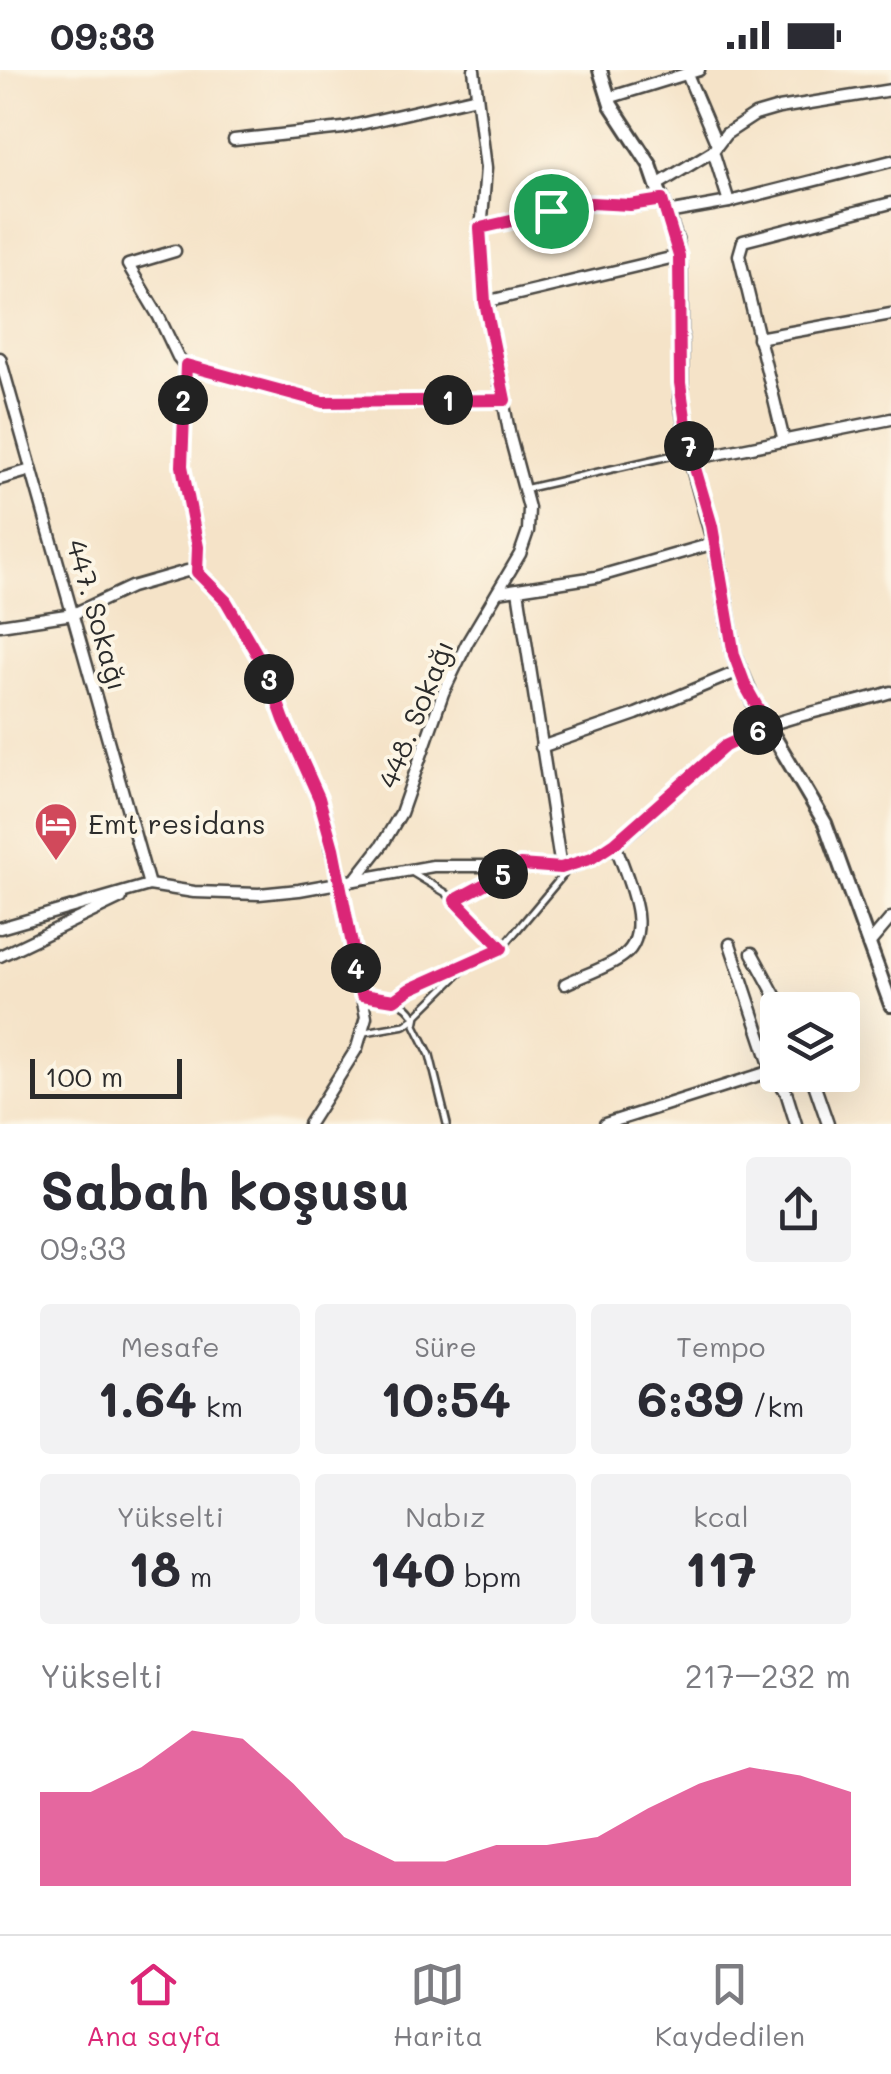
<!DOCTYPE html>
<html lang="tr">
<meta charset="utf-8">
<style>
body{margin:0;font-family:Mali,sans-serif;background:#f2f2f3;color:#2b2b33;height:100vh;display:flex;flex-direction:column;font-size:38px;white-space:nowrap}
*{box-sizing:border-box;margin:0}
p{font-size:32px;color:#7c7c81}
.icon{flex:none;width:55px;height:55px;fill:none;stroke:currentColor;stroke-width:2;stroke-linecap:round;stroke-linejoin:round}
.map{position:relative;height:1054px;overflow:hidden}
.details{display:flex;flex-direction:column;background:#fff;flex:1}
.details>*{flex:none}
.buttons{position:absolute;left:760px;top:922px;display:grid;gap:20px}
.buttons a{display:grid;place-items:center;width:100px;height:100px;border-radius:10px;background:#fff;box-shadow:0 10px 40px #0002;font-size:50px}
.scale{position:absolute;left:30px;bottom:25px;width:152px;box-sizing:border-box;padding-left:10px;border:5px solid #2b2b2b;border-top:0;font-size:28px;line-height:35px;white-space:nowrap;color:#2b2b2b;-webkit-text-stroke:8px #fcf5e5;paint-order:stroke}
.pin{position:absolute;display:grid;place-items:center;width:85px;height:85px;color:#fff;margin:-42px;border:5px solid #fff;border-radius:50%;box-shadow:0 2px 10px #0007}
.km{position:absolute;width:50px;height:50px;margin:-25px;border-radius:50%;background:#222;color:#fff;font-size:28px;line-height:50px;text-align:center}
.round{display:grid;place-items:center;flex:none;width:105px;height:105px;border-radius:10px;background:#f2f2f3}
.summary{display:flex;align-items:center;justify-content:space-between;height:170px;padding:0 40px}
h1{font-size:55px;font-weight:700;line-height:75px}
.stats{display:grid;grid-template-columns:repeat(3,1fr);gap:15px;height:170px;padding:10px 40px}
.stats div{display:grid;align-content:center;border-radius:10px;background:#f2f2f3;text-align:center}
.stats b{font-size:50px;font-weight:700}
.stats small{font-size:28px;font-weight:400}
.stats p{font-size:28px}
.chart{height:280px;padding:20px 40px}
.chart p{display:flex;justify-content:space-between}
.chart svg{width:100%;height:180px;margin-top:10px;fill:#db2777;opacity:.7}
.status{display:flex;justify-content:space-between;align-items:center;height:70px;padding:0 50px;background:#fff;direction:ltr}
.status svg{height:28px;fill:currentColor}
.tab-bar{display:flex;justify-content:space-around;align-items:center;height:140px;border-top:2px solid #e1e1e2;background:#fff;font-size:28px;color:#7c7c81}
.tab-bar a{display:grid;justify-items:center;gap:5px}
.tab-bar .on{color:#db2777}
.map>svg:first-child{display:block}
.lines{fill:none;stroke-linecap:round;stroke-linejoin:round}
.service-casing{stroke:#494743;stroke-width:10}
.minor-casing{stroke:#494743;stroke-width:15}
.tertiary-casing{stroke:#494743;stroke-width:18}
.service{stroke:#fff;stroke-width:5}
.minor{stroke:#fff;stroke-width:10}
.tertiary{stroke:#fff;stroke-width:12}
.route-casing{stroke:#fff;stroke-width:20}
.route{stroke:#db2777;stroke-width:12}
.labels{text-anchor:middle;stroke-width:8;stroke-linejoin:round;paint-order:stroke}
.street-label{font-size:28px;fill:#2b2b2b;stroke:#fcf5e5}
.poi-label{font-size:28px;fill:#2b2b2b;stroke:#fcf5e5;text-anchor:start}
</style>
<div class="status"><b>09:33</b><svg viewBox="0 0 49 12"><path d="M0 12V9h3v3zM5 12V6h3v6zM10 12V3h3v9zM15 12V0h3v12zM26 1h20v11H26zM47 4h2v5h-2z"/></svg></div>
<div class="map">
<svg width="891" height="1054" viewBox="0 0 891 1054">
<rect width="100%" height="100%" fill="#fcf5e5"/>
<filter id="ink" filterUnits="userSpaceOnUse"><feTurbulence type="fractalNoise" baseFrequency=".01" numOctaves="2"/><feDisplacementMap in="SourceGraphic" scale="20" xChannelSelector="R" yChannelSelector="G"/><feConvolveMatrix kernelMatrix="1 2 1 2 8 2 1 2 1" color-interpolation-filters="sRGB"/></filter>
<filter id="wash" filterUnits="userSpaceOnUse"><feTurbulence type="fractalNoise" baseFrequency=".0048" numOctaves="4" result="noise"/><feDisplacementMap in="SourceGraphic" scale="40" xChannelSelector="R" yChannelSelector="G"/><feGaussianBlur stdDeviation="2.25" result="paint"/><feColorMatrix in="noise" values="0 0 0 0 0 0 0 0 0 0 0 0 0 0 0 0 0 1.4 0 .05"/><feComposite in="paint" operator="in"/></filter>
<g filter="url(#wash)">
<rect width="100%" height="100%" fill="#f5e3c8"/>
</g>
<g filter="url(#ink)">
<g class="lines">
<g class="service-casing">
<g id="service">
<polyline points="524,419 687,382"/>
<polyline points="413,803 446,823 502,878"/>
<polyline points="455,830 514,799"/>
<path d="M362,925C382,926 406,928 415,948L405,955L365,962"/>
<polyline points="395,930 410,919 466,895"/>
<polyline points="447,1054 430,985 415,955 417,945 476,887 502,878 564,804"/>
</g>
</g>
<g class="minor-casing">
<g id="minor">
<polyline points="687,4 717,75"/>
<polyline points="608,28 699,0"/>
<polyline points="234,70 343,58 477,27"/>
<polyline points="713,81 729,132"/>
<polyline points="657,115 713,81 726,64 755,45 779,38 891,20"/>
<polyline points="667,143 729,132 891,91"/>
<polyline points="481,158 591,133 639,135 662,130"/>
<polyline points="175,181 128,195 159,247 178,287 185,295 182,396 198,477 197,502"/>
<polyline points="485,232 679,186"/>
<polyline points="758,268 891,244"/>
<polyline points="0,288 149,815"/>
<polyline points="185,295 323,332 505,330"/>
<polyline points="784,371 739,185 743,171 891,133"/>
<polyline points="692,389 891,349"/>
<polyline points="0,409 31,400"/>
<polyline points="518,520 561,798"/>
<polyline points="498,522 596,507 715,473"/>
<polyline points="0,555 73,544 131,517 187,501 201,505 225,531 266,600 283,650 325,744 366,947 357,978 309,1054"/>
<polyline points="541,677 636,644 739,601"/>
<polyline points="357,807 382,775 401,743 443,623 467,573 520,484 528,461 529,438 510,367 485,232 480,175 486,98 474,0"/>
<path d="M0,858L149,815L194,822L259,824L299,820L433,796H572C632,776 673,715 723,678C763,648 842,638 891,622"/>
<polyline points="730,874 772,1001 786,1022 796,1054"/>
<polyline points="868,875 891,848"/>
<polyline points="752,883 783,940"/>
<polyline points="0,886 121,828"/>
<path d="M565,914C583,905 607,898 623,886C656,862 624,803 615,773"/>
<polyline points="811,1005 828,1054"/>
<polyline points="605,1054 772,1001"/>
</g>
</g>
<g class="tertiary-casing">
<polyline id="tertiary" points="600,0 611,35 650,95 676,171 680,201 681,329 693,396 716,479 734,585 754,633 825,753 891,935"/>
</g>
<use href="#service" class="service"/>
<use href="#minor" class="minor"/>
<use href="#tertiary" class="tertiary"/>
</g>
</g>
<g class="lines" filter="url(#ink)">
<g class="route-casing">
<polygon id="route" points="662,130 679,186 680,313 690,381 712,456 734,585 746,617 768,656 725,676 615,773 592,788 561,798 520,795 455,830 502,878 410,919 394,930 362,925 333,778 319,728 284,650 266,600 226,531 197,502 198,477 182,396 186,295 323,332 505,330 485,232 480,158 591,133 630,135"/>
</g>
<use href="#route" class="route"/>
</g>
<defs>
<g id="hotel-pin" transform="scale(2.25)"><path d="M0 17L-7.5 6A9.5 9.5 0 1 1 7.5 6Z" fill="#d1495b" stroke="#fcf5e5"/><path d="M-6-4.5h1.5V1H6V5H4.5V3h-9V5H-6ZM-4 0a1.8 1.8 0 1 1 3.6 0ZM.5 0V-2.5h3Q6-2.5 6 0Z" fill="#fff"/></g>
</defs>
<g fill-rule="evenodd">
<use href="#hotel-pin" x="56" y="754"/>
</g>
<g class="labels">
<g class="street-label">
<text transform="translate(97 545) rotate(74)" y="10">447. Sokağı</text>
<text transform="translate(416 644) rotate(-68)" y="10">448. Sokağı</text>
</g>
<g class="poi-label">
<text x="88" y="764">Emt residans</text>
</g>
</g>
</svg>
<div class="buttons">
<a><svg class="icon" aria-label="layers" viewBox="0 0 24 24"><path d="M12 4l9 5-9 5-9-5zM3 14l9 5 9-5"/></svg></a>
</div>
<div class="scale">100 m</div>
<div class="pin" style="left:551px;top:141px;background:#1e9e55"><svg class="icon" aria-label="arrive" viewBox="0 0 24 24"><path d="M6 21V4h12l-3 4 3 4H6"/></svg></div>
<b class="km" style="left:448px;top:330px">1</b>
<b class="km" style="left:183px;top:330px">2</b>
<b class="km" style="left:269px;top:609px">3</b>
<b class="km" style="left:356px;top:898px">4</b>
<b class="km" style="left:503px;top:804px">5</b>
<b class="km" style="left:758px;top:660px">6</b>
<b class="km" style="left:689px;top:376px">7</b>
</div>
<section class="details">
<div class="summary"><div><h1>Sabah koşusu</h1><p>09:33</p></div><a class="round"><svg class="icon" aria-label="share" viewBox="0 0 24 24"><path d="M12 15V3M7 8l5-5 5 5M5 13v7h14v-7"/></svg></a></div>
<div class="stats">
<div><p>Mesafe</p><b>1.64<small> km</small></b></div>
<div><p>Süre</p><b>10:54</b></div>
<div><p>Tempo</p><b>6:39<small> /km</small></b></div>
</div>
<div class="stats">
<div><p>Yükselti</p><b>18<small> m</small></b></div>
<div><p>Nabız</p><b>140<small> bpm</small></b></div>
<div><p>kcal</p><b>117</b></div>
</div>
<div class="chart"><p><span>Yükselti</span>217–232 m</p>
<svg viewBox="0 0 160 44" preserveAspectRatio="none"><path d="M0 44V21L10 21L20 15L30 6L40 8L50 19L60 32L70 38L80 38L90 34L100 34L110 32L120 25L130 19L140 15L150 17L160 21V44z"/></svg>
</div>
</section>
<nav class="tab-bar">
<a class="on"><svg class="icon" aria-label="home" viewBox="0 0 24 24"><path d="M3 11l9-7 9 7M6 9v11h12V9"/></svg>Ana sayfa</a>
<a><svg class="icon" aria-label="map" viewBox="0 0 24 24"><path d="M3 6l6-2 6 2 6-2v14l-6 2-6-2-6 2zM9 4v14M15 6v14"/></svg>Harita</a>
<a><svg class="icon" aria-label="saved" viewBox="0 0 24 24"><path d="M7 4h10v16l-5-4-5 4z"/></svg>Kaydedilen</a>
</nav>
